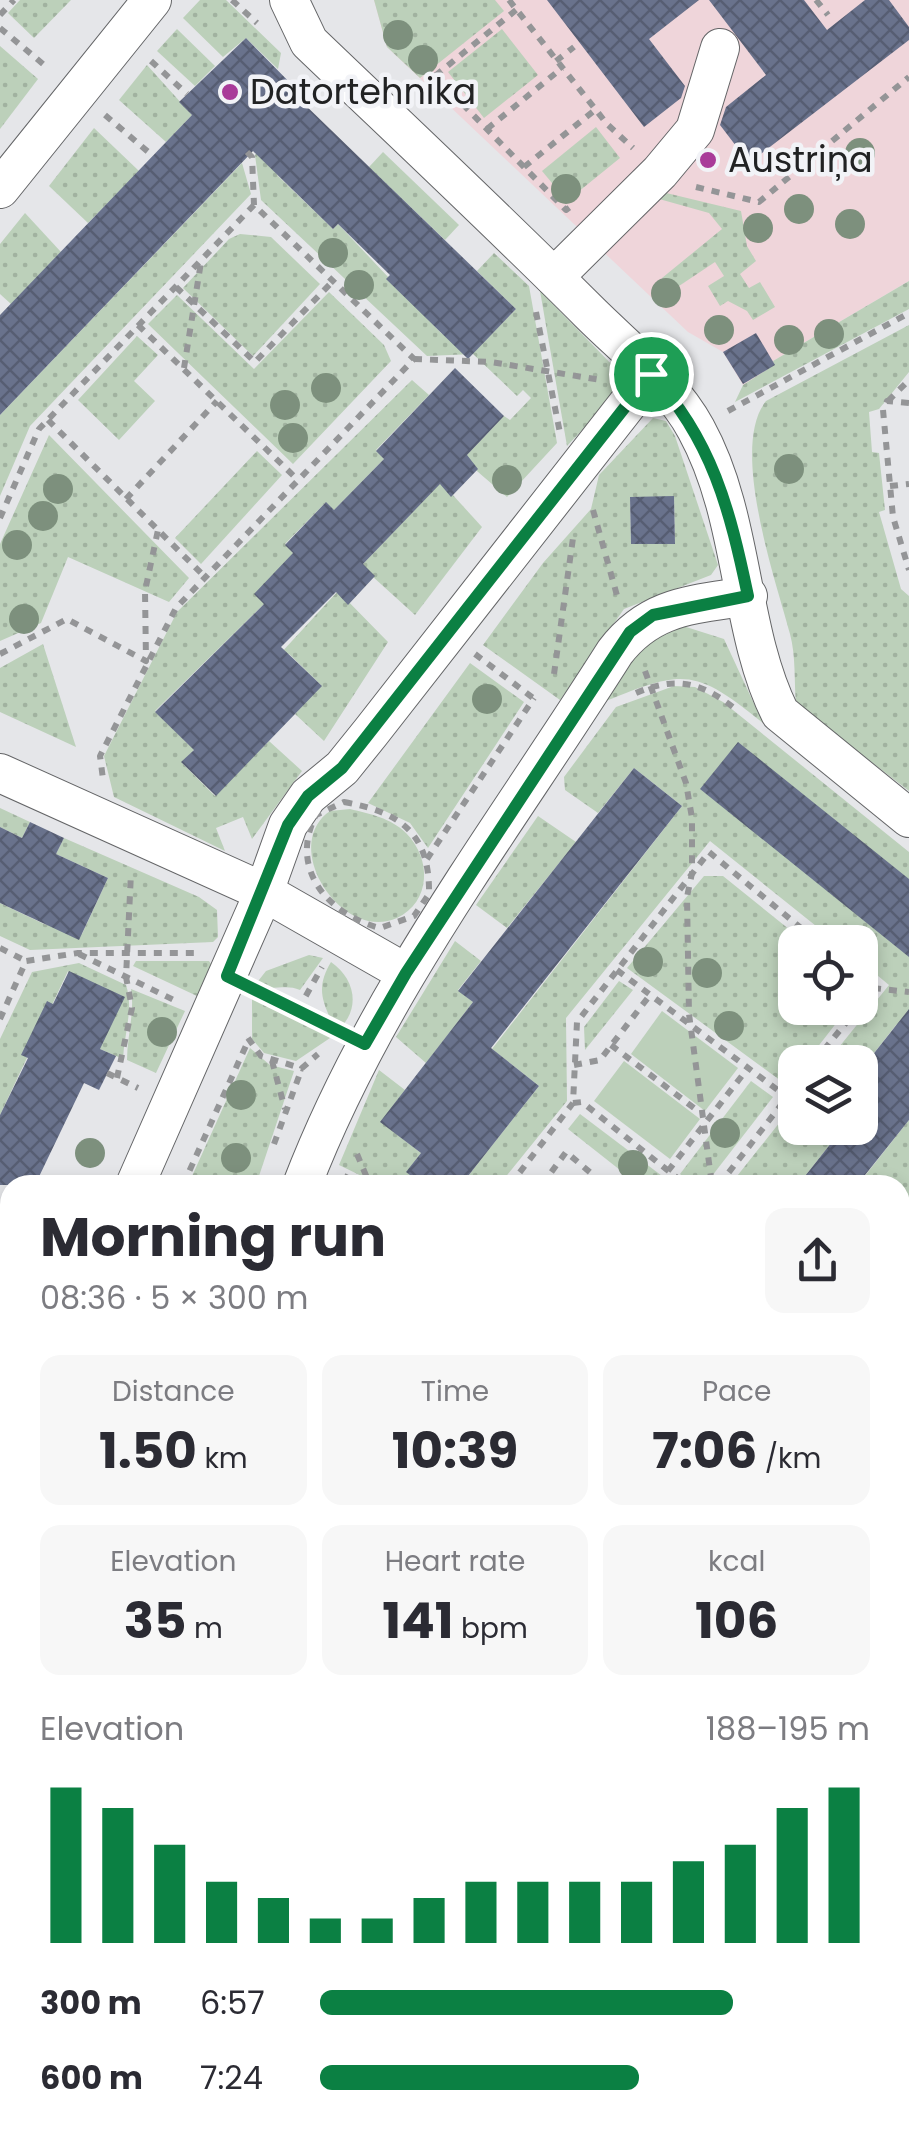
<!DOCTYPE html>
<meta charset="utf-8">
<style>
body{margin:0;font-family:Poppins,sans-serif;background:#f7f7f7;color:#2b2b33;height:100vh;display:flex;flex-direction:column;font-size:38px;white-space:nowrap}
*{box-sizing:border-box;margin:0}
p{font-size:32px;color:#7c7c81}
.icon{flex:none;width:55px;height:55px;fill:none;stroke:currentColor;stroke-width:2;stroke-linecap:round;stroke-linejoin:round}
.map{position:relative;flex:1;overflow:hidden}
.sheet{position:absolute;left:0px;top:1175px;width:910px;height:960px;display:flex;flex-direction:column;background:#fff;border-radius:30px 30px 0 0;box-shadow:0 5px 15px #0003}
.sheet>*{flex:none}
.buttons{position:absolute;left:778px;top:925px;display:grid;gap:20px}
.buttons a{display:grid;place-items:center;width:100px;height:100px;border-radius:20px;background:#fff;box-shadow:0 5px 15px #0003;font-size:50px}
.pin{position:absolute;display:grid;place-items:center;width:85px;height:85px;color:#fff;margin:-42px;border:5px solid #fff;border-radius:50%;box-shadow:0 2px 10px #0007}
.round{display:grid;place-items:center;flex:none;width:105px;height:105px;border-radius:20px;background:#f7f7f7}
.overview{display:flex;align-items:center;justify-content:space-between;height:170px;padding:0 40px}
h1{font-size:55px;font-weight:700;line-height:75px}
.stats{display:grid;grid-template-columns:repeat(3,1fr);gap:15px;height:170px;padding:10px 40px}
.stats div{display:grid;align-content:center;border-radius:20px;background:#f7f7f7;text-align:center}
.stats b{font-size:50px;font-weight:700}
.stats small{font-size:28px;font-weight:400}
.stats p{font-size:28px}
.chart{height:280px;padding:20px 40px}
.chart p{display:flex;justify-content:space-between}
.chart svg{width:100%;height:180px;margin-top:10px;stroke:#0b8043;stroke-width:6}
ul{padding:0 40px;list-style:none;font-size:32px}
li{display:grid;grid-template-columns:160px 120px 1fr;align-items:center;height:75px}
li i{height:25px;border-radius:12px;background:#0b8043}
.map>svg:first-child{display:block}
.education{fill:#efd5da}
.grass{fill:url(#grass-dots);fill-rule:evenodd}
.pitch{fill:#bcd0ba}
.building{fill:url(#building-cross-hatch)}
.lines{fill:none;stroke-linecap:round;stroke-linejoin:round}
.minor-casing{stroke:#646567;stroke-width:40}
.path{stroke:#949597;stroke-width:6;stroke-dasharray:8 8;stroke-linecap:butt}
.minor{stroke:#fff;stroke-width:38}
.tree{fill:#7d907d}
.route-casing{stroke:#fff;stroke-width:20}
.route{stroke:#0b8043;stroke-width:12}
.poi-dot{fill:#a93b99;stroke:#f2f3f7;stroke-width:4}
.labels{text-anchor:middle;stroke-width:9;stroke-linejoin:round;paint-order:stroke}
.poi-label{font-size:35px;fill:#212223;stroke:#f2f3f7;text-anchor:start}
</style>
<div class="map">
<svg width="909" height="2135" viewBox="0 0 909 2135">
<defs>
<pattern id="grass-dots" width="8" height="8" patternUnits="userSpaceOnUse" patternTransform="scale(2.5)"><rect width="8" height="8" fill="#bcd0ba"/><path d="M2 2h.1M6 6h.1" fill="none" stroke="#a1b2a0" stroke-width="1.8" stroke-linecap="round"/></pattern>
<pattern id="building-cross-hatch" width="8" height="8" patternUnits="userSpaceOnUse" patternTransform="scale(2.5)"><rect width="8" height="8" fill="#69728c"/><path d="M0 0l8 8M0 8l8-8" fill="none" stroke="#565d72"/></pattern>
</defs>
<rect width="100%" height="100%" fill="#e5e6e9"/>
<polygon class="education" points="374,0 909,0 909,281 773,361 775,365 743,385 723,352 688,332 387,47"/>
<g class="grass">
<polygon points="20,0 71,0 34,38 8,13"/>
<polygon points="200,0 226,0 281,53 278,69 246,38 223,57 183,18"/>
<polygon points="374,0 495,0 504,11 420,78 387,47"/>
<polygon points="177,29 215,66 195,86 157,51"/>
<polygon points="502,29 538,75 484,118 448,72"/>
<polygon points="0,46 38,79 0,129"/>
<polygon points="147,65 192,115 166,142 119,100"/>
<polygon points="596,127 620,158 567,201 542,171"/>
<polygon points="94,128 139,171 88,223 49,186"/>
<polygon points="260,149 278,176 333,229 338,224 441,333 472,354 516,309 477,271 494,253 529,286 557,443 507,497 463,459 504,416 510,420 531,398 523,390 517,396 473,354 427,356 261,200 255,155"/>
<polygon points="383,152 459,225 445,240 369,167"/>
<polygon points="242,163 251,194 30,426 0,496 0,415"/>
<polygon points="658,191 741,211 747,246 756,261 740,274 749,288 760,282 775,307 753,320 747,311 728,301 720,306 708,286 724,276 715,262 670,292 662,278 722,229 709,213 652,197"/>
<polygon points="25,213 61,252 11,304 0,294 0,244"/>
<polygon points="240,234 271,237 320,284 253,356 183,288 229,239"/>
<polygon points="909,281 909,309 735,402 743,385 774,365 773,361"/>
<polygon points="540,291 622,375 620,390 567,446"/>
<polygon points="329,292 384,345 391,361 293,464 148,324 177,295 254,369"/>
<path d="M909,325V372L879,409L869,412L872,452L879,453L885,510L879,512L901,589L909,596V791L796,704C794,681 796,656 790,634C776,581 729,447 766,401Z"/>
<polygon points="137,336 158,355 134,381 155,401 119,440 78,400"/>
<polygon points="412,380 429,395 376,450 384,459 334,510 325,503 285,544 293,553 264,604 155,711 189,745 198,745 182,763 215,796 269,741 302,771 252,839 243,817 216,828 225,851 114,797 104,756 177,612"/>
<path d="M653,418L666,421L675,436L718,565L711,575L624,609L560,700L483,645L543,563L591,509L599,475ZM630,497H674L675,543L631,544Z"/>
<polygon points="49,435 189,578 169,602 68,557 41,623 0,641 0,544"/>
<polygon points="257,451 282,475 201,564 175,538"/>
<polygon points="441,482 482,527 415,615 361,566"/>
<polygon points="338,591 388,642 324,741 295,714 321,685 289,654 280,654"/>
<path d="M683,626L724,639L763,723C693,666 682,670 601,703L648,638Z"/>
<polygon points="43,644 76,747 0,712 0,668"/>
<polygon points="470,663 524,702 428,848 410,823 368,803"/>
<polygon points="674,686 695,687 723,702 909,852 909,1019 896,1025 860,1071 860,1062 827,1062 889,985 860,961 860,942 836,942 710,841 566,1018 567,1101 499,1185 461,1185 539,1086 492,1049 682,806 634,768 598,813 565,790 564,777 616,707"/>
<polygon points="0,808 30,822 22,838 0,827"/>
<path d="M350,809C370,814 391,818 406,833C432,859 431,902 397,918C342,943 279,846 330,811Z"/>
<polygon points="538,816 576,842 507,928 476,905"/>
<polygon points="64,838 199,897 217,910 218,937 213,942 30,950 0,936 0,903 44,924 82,934 108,878 56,854"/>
<polygon points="704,876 723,876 805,942 795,942 795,1008 848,1008 806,1062 795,1062 795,1077 788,1086 627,968"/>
<polygon points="455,941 481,961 458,990 473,1002 426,1063 396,1037"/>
<path d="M309,955L323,958L300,990C285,983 272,992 255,985L266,971Z"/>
<polygon points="136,961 209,961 211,964 197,996 133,966"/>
<path d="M331,962C353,977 361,1005 342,1026L331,1020C320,997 318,984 331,962Z"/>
<path d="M79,963L126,985C134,1009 124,1034 123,1059L100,1049L68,971L0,1115V1039L32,972Z"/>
<polygon points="619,981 633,990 585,1050 584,1027"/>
<path d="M131,989L185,1011L156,1073L127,1060C127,1036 135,1012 131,989Z"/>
<polygon points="252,991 336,1034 296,1061 264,1053 252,1039"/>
<polygon points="250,1048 270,1065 294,1071 256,1185 188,1185"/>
<polygon points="379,1070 405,1090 381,1122 421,1153 407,1172 423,1185 380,1185 339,1165"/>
<polygon points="751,1081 773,1097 705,1185 693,1185 680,1174"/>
<polygon points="795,1103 795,1128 843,1128 798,1185 730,1185"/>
<polygon points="580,1114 674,1185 639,1185 568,1129"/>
<polygon points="909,1120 909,1205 900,1198 900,1185 864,1177"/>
<polygon points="10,1239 10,1300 0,1295 0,1261"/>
<polygon points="909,1340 909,1448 900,1443 900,1344"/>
<polygon points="5,1380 10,1384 10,1467 0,1499 0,1390"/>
<polygon points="900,1453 909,1459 909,1526 900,1545"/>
<path d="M0,1627C17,1651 12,1679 0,1704Z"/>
<polygon points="900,1824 909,1828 909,1912 900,1905"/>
<polygon points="900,2052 909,2054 909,2123 903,2135 795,2135 774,2125 900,2125"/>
<polygon points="682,2125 729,2125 750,2135 686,2135"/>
</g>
<g class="pitch">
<polygon points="662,1011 738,1068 705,1111 631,1054"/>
<polygon points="624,1061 700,1119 670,1159 594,1101"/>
</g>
<g class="building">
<polygon points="547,0 699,0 649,39 685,86 681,98 644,127"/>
<polygon points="709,0 804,0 827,30 865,0 889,0 909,27 909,40 749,163 720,125 726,107 766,75"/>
<polygon points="246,38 302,95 299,99 516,309 468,359 386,279 390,275 338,224 333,229 253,151 0,415 0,315 192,115 179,102"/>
<polygon points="756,333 775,365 743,384 723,352"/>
<polygon points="455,368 504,416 467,455 478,469 451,497 440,484 363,564 375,576 348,605 336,592 281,647 322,686 216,796 181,762 194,750 155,712 264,604 254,594 293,553 285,545 326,502 334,510 384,459 376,451"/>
<polygon points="674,496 675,544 631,544 630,497"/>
<polygon points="738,742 909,879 909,957 700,789"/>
<polygon points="634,768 682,806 491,1048 539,1086 461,1185 423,1185 406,1172 421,1153 380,1122 473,1002 458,991"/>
<polygon points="30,822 64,838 56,854 108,878 79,940 0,903 0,827 22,838"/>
<polygon points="69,971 125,997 100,1049 116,1056 99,1090 84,1083 35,1185 0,1185 0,1115 28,1058 21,1055 47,1001 53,1004"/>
<polygon points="909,1009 909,1120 857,1185 798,1185 843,1128 860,1128 860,1071"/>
</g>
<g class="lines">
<g class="minor-casing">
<g id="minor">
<path d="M289,0L309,42C403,132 497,220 589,312C625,348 672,384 696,429C745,518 738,629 780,713L909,818"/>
<polyline points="0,189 152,0"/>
<polyline points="554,277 660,172 695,130 720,48"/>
<polyline points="0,773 264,892 406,973"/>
<polyline points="135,1185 264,892 288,825 308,796 342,768 371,732 651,374"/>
<path d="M302,1185C376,992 505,826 615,652C651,605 693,605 748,596"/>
<polyline points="900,1302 909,1289"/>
<polyline points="0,1571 10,1540"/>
<polyline points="900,1693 909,1672"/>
<polyline points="0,1772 10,1752"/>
<polyline points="0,1847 10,1851"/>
<polyline points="582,2125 603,2135"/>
<polyline points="649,2135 654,2125"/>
</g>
</g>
<g class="path">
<polyline points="232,0 257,23"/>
<polyline points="509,0 607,124 633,148"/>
<polyline points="816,0 828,15"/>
<polyline points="516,10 435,76 566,210 570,207"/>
<polyline points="0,15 14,0"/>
<polyline points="0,28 49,69"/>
<polyline points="151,61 187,94"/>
<polyline points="556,61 574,47"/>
<polyline points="105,115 153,156"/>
<polyline points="487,129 562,68"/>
<polyline points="247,152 252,157 254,205"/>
<polyline points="524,167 595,110"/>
<polyline points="696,187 759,202 909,77"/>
<polyline points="176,287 255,362 333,281"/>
<polyline points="536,312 560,433"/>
<polyline points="138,325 298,480"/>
<polyline points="414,359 491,362 601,380"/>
<polyline points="184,368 201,262"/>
<polyline points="888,401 909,380"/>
<polyline points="909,403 887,401 883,410 893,517 909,570"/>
<polyline points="728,411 909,313"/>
<polyline points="48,420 205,577"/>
<polyline points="890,486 909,484"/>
<polyline points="126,499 217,401"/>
<polyline points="593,510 618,599"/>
<polyline points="0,518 39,429 254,205 414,359 176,608 100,756 103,779"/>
<polyline points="0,654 67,619 146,661 145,591 158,530"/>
<polyline points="475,654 537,701"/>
<polyline points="645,671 686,783 692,818 692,873 687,897 689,1014 712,1185"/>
<polyline points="554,674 573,538"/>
<path d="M636,693C678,675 703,683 738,711"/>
<path d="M344,802C400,812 430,833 429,894L414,916L380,928C329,915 288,869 316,815Z"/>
<polyline points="427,859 534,698"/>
<polyline points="0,948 26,961"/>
<polyline points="79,954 176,1001"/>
<polyline points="617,970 787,1097"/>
<polyline points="860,977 873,988 860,1004"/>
<polyline points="873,988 909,992"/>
<polyline points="260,991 334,1028"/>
<polyline points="298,1010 322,967"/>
<polyline points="0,1019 26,961 78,953 196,953"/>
<polyline points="248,1038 261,1056 304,1069"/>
<polyline points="611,1045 698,1111"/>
<polyline points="272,1061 285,1109"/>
<polyline points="814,1062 858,1008"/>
<polyline points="574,1065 600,1060 650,995"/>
<polyline points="107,1073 138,1088"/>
<polyline points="117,1078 132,1008 126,977 131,873"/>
<polyline points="573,1103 582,1102 686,1185"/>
<polyline points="274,1144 302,1068 318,1054"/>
<polyline points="357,1154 370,1185"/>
<polyline points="668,1171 748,1068"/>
<polyline points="344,1176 361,1185"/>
<polyline points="183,1185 249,1039"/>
<polyline points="510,1185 573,1103 577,1022 709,852 818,942"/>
<polyline points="542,1185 566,1152 605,1185"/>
<polyline points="719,1185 795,1087"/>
<polyline points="0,1357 10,1362"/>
<polyline points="900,1448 909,1454"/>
<polyline points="0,1456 10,1451"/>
<polyline points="0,1505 10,1473"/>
<polyline points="900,1552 909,1533"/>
<polyline points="900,1597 909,1601"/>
<polyline points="0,1620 10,1632"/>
<polyline points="0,1665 10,1664"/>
<polyline points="0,1715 10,1693"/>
<polyline points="900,1765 909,1734"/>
<polyline points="0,1941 10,1946"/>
<polyline points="900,2038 909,2042"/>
<polyline points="383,2125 404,2135"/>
<polyline points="443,2125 464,2135"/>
</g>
<use href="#minor" class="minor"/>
</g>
<g class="tree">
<circle cx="398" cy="35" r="15"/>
<circle cx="423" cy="60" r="15"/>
<circle cx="860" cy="153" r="15"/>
<circle cx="566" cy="189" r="15"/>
<circle cx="799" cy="209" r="15"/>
<circle cx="850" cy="224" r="15"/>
<circle cx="758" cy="228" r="15"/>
<circle cx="333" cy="253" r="15"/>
<circle cx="359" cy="285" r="15"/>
<circle cx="666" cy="293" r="15"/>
<circle cx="719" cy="330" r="15"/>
<circle cx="829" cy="334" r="15"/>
<circle cx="789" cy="340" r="15"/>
<circle cx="326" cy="388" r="15"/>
<circle cx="285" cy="405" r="15"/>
<circle cx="293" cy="438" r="15"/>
<circle cx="789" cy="469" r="15"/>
<circle cx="507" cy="480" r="15"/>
<circle cx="58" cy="489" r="15"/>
<circle cx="43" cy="516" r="15"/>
<circle cx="17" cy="545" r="15"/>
<circle cx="24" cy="619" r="15"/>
<circle cx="487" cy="699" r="15"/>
<circle cx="648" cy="962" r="15"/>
<circle cx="707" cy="973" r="15"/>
<circle cx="729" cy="1026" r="15"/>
<circle cx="162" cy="1032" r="15"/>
<circle cx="241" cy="1095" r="15"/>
<circle cx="725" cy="1133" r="15"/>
<circle cx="90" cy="1153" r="15"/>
<circle cx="236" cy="1158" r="15"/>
<circle cx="633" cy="1165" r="15"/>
</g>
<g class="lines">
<g class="route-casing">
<path id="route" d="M651,374C712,439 730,510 748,596L653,615L630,632L406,973L365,1044L227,976L288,825L308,796L342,768Z"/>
</g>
<use href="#route" class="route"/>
</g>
<g class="poi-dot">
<circle cx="230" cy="92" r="10"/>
<circle cx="708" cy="160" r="10"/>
</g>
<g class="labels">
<g class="poi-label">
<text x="250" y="104">Datortehnika</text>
<text x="728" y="172">Austriņa</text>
</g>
</g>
</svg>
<div class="buttons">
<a><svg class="icon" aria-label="locate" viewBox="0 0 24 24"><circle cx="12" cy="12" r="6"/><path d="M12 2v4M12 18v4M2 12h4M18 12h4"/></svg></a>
<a><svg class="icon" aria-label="layers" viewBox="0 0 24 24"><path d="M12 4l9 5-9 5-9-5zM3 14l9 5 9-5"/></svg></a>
</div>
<div class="pin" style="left:651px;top:374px;background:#1e9e55"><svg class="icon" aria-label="arrive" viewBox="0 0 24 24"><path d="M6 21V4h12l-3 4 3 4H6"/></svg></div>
<section class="sheet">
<div class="overview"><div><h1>Morning run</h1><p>08:36 · 5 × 300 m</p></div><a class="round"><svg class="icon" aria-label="share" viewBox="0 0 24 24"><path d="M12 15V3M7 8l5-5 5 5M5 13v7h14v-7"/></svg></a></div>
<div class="stats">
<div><p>Distance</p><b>1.50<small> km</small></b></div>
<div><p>Time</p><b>10:39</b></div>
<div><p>Pace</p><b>7:06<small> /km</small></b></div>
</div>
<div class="stats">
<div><p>Elevation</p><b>35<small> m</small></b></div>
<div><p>Heart rate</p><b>141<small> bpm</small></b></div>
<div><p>kcal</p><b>106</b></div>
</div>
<div class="chart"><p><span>Elevation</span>188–195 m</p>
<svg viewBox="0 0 160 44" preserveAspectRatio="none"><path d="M5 44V6M15 44V11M25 44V20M35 44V29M45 44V33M55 44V38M65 44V38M75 44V33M85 44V29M95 44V29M105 44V29M115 44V29M125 44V24M135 44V20M145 44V11M155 44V6"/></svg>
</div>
<ul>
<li><b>300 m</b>6:57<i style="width:75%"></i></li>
<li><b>600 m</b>7:24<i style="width:58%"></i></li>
</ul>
</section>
</div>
